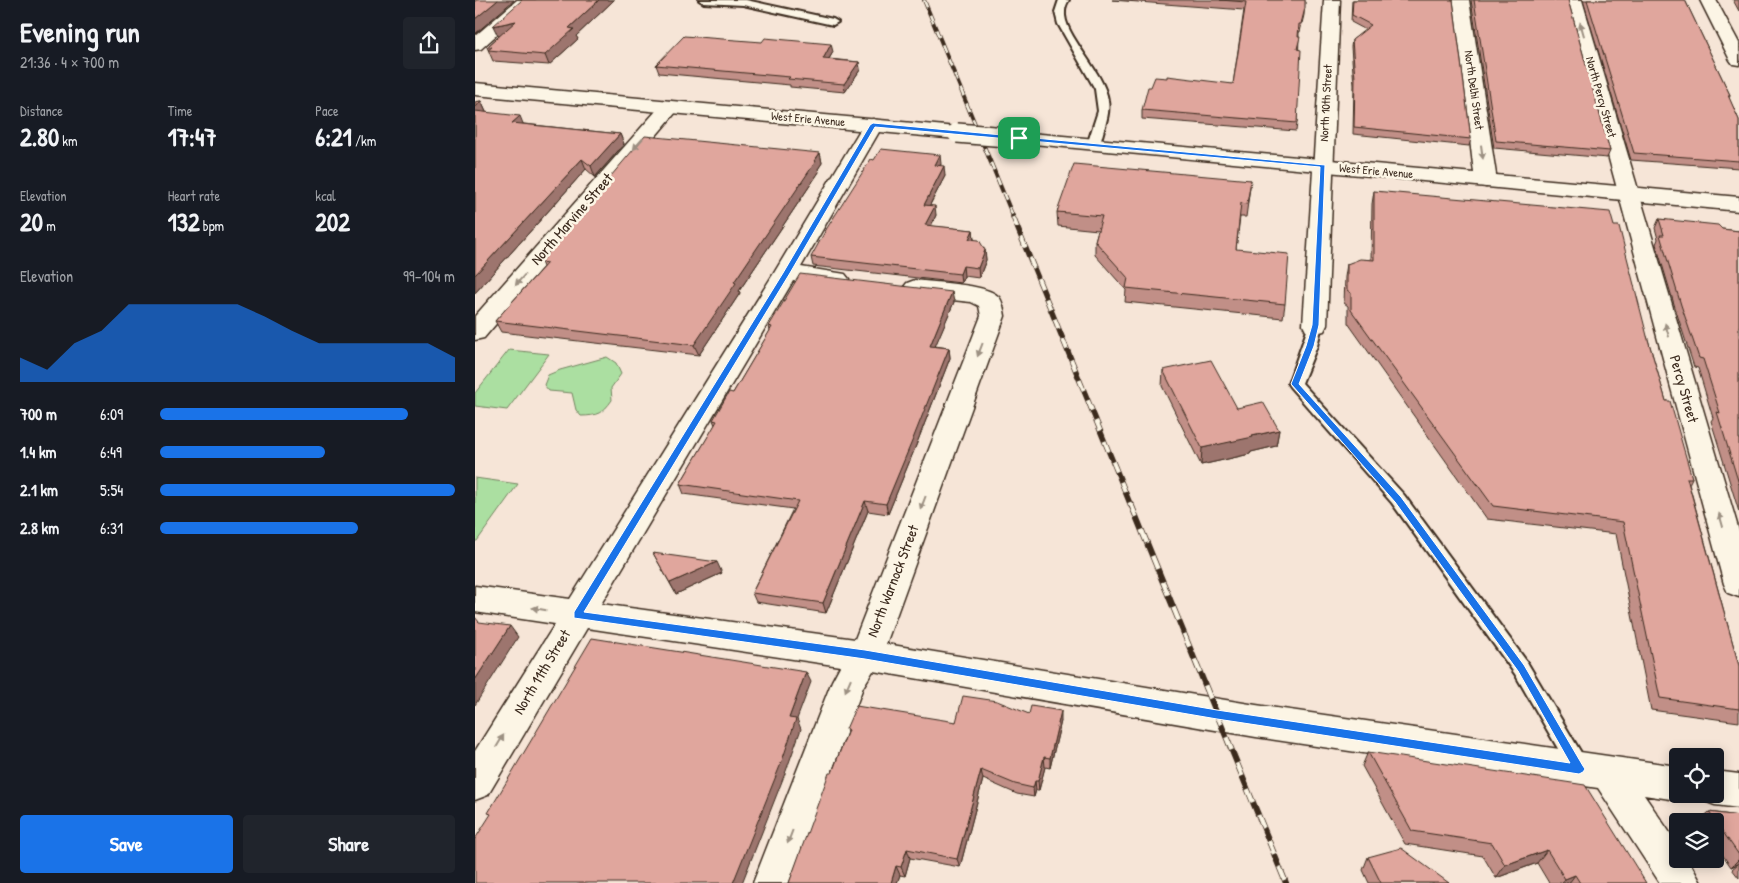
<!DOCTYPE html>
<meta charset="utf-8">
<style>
body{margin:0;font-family:"Patrick Hand",sans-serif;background:#20242c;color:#f1f3f6;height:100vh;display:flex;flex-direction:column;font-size:19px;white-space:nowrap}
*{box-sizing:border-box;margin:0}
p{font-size:16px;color:#9ea1a6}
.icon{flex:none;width:28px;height:28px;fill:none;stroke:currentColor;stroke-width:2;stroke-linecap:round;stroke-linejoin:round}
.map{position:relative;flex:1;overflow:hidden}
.panel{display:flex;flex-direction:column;background:#171b24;width:475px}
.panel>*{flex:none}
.controls{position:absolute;left:1194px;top:748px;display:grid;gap:10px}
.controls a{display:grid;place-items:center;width:55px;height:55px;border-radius:5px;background:#171b24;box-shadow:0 2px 12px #0003;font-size:25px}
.pin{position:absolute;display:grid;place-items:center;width:42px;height:42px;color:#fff;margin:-21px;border-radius:10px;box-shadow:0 2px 8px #0006}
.round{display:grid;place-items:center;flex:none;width:52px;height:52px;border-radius:5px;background:#20242c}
.summary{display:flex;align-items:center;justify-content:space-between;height:85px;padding:0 20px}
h1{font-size:28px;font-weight:800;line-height:38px}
.metrics{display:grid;grid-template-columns:repeat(3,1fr);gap:8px;height:85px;padding:5px 20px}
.metrics div{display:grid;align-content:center}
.metrics b{font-size:25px;font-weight:800}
.metrics small{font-size:14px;font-weight:400}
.metrics p{font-size:14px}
.chart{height:140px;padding:10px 20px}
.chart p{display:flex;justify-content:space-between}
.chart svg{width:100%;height:90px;margin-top:5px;fill:#1a73e8;opacity:.7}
.button{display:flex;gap:10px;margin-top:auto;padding:10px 20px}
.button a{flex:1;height:58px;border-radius:5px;background:#1a73e8;color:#fff;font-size:20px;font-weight:800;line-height:58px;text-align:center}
.button a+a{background:#20242c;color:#f1f3f6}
ul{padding:0 20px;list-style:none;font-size:16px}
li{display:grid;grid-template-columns:80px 60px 1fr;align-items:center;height:38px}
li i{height:12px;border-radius:6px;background:#1a73e8}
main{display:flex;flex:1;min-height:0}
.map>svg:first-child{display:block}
.green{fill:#abdfa1;stroke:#738460}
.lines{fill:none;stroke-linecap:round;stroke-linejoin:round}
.service-casing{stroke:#3b2a1e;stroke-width:4}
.minor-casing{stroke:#3b2a1e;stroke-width:3}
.tertiary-casing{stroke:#3b2a1e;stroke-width:3}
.secondary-casing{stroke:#3b2a1e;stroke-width:3}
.service{fill:#fcf5e5;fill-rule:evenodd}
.minor{fill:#fcf5e5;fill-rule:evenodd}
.tertiary{fill:#fcf5e5;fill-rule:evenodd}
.secondary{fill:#fcf5e5;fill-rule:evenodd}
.rail-far2-casing{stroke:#3b2a1e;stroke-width:4}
.rail-far1-casing{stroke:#3b2a1e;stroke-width:5.5}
.rail-casing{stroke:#3b2a1e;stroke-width:6}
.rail-far2{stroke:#fcf5e5;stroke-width:2.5;stroke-dasharray:8;stroke-linecap:butt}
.rail-far1{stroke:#fcf5e5;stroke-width:4;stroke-dasharray:11;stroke-linecap:butt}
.rail{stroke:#fcf5e5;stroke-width:4.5;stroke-dasharray:14;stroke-linecap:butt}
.secondary-bridge-casing{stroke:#3b2a1e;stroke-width:22;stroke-linecap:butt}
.secondary-bridge{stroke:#fcf5e5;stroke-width:19}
.wall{fill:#c18f87;stroke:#3b2a1e}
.shaded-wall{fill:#9d746e;stroke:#3b2a1e}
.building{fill:#e0a69d;stroke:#3b2a1e}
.oneway{fill:#9c9082}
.route{fill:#1a73e8;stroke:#fff;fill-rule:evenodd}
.labels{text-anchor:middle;stroke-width:5;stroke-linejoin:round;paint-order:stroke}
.far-street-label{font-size:12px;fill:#3b2a1e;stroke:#fcf5e5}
.street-label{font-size:15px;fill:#3b2a1e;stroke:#fcf5e5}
</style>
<main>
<section class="panel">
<div class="summary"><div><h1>Evening run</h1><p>21:36 · 4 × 700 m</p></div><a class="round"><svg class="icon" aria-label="share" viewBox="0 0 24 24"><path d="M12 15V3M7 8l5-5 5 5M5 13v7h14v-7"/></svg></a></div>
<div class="metrics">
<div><p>Distance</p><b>2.80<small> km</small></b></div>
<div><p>Time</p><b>17:47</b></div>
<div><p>Pace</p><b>6:21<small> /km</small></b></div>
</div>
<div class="metrics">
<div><p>Elevation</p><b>20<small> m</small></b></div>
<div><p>Heart rate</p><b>132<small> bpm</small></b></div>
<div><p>kcal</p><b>202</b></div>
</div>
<div class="chart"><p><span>Elevation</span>99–104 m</p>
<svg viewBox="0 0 160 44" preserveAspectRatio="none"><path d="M0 44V32L10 38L20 25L30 19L40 6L50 6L60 6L70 6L80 6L90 12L100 19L110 25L120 25L130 25L140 25L150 25L160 32V44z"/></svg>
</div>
<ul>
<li><b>700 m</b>6:09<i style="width:84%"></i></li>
<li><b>1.4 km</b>6:49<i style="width:56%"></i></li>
<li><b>2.1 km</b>5:54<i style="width:100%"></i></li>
<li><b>2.8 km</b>6:31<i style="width:67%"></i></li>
</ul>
<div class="button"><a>Save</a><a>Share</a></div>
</section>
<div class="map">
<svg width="1264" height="883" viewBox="0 0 1264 883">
<rect width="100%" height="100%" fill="#f6e5d7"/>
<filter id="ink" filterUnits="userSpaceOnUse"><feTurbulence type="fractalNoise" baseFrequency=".02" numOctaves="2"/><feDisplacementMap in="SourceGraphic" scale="10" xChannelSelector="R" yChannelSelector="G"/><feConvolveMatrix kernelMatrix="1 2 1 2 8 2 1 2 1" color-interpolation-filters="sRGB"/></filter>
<g filter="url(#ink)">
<g class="green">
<polygon points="34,350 74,354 32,410 0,406 0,393"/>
<path d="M132,357L141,363L146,374L136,388L137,400C128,413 122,416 106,416L101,410L97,393L74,391L69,385L73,375L85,370Z"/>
<polygon points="0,478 43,484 2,541 0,541"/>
</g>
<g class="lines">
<g class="service-casing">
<g id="service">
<polygon points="224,0 271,0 358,19 363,22 358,25 268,5 229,3"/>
<path d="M584,0H594C592,3 590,7 590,11C587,34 629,71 633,100C635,111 631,123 628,133C626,140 625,147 618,148L612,145L623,111L620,89L583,24L580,12Z"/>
<polygon points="840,321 845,322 847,325 842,346 827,383 929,495 1052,662 1111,761 1114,767 1111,773 1104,776 1097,773 1040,674 917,503 815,387 813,384 835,322"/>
</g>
</g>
<g class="minor-casing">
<g id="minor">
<polygon points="849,0 865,0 852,325 849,331 840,333 831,331 828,325"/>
<polygon points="978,0 994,0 1022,181 1018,185 1011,187 1004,185 1000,181"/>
<polygon points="1091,0 1107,0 1264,531 1264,597 1253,593 1249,584"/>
<polygon points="195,101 202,103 205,107 202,111 9,338 0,340 0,316 188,103"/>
<path d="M398,119L405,121L408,125L326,267L370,274L374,279L370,284L362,286L318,281L126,604L380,639L506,316L504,306L496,302L440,296L432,293L428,288L432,283L440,280C460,283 510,283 524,297C528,302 529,310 530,316L411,644L781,705L1202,766V794L1215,795L1202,800L1169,795L1202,843V859H1213L1226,883H1185L1123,788L781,737L398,671L388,687L316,883H278L357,681L365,666L112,628L13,795L0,800V751L80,624L0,612V586L95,599L299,273L388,125L391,121Z"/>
<polygon points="1240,771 1264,774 1264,808 1240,805 1227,800 1225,794 1240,794"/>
</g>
</g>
<g class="tertiary-casing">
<g id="tertiary">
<polygon points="42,0 60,0 6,49 0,50 0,36"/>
<polygon points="1225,0 1241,0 1264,43 1264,65 1258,64 1255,60"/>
</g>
</g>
<g class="secondary-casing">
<g id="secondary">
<polygon points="0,83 482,127 489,129 492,133 489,137 482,139 0,95"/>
<polygon points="544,132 1264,197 1264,211 537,142 534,138 537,134"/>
</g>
</g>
<use href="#service" class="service"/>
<use href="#minor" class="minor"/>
<use href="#tertiary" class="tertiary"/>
<use href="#secondary" class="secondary"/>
<g class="rail-far2-casing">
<polyline id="rail-far2" points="449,0 539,219"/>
</g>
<g class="rail-far1-casing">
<polyline id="rail-far1" points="538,217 656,506"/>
</g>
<g class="rail-casing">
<polyline id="rail" points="656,504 811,883"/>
</g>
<use href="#rail-far2" class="rail-far2"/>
<use href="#rail-far1" class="rail-far1"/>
<use href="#rail" class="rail"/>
<g class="secondary-bridge-casing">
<polyline id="secondary-bridge" points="482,133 544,138"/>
</g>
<use href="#secondary-bridge" class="secondary-bridge"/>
</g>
<g class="wall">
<polygon points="47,0 139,0 101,36 103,39 74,65 18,61 12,47 24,36 23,36"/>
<polygon points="637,0 830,0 829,15 825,32 824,32 822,123 821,131 667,119 667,110 758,84 769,10"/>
<polygon points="877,0 978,0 996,139 994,146 878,134 879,85 876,47 877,40 891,30 876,22"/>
<polygon points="996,0 1093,0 1135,151 1132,158 1019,148"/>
<polygon points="1108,0 1210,0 1255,95 1254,98 1264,120 1264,168 1156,160"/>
<polygon points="1258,0 1264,0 1264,11"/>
<polygon points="358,52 354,59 384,62 385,70 370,92 315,87 315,85 184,73 181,65"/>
<polygon points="6,101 11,112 10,112 49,124 145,134 149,144 120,177 111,169 0,293 0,102"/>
<polygon points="345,153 347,163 343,169 344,172 264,291 265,293 224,355 26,332 20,321 68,267 66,262"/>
<polygon points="466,164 465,166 470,176 455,205 461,215 456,226 498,230 499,239 510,250 511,260 504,278 489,276 486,283 338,266 336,257"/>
<polygon points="776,180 771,217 765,217 761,249 810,304 808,318 650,302 651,290 620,255 620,241 623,230 583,226 582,212"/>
<polygon points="899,191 1172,336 1191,401 1217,478 1214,484 1264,666 1264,722 1176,710 1141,534 1012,519 873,323 873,306 869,303 870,277 872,264 896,259 897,204"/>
<polygon points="1184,219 1247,229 1264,231 1264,512 1236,421 1238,418 1223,368 1219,367 1202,314 1181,244 1183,239 1180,228"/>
<polygon points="479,302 460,346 474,348 475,358 440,448 413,514 393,511 351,613 281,602 277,593 318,509 209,494 205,484 240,425 238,420 258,393 295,331 294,326"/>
<polygon points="688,370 804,430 801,446 776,452 775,454 726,465 687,386"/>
<polygon points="178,553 247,573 201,594"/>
<polygon points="554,714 586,721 575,768 570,767 564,790 561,790 559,797 542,794 508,779 485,867 435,858 430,876 425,875 422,883 314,883 372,733 371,729 481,722"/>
<polygon points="893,752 1171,883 1074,883 1062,863 1021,878 1008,856 930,844 887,766"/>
<polygon points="1234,812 1264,816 1264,878 1257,869 1263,864 1256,867 1240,844 1240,821 1224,821"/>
<polygon points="893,857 974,883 894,883 888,870"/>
</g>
<g class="shaded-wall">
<polygon points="23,0 39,0 0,34 0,19"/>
<polygon points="124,0 139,0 101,36 103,39 74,65 70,55 94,28"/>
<polygon points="41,21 46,31 23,36 18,26"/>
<polygon points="356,44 358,52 349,67 348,59"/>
<polygon points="384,62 385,70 370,92 369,84"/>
<polygon points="6,101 11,112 3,122 0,116 0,108"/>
<polygon points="45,116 49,126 37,123"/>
<polygon points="145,134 149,144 120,177 116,166"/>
<polygon points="345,153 347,163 343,169 344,172 264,291 265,293 224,355 219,345 259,282"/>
<polygon points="465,155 466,164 461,175 460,165"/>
<polygon points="107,159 111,169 0,293 0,275"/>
<polygon points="469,166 470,176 450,214 449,205"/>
<polygon points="460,206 461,215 452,235 450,225"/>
<polygon points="498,230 499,240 494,239"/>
<polygon points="510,250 511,260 504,278 503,268"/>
<polygon points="488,266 489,276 486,283 485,274"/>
<polygon points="477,292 479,302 456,356 455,346"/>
<polygon points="474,348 475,358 440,448 413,514 411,504"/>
<polygon points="804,430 801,446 776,452 775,454 726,465 727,448 777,436"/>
<polygon points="390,501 393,511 351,613 348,603"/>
<polygon points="242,562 247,573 201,594 195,583"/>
<polygon points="35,626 43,637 0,705 0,680"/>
<polygon points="331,672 336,682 322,719 326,729 311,771 267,883 258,883 314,718"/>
<polygon points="586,711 586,721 575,768 575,758"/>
<polygon points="569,757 570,767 564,790 563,781"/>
<polygon points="506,770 508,779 485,867 482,859"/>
<polygon points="560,781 561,790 559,797 558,788"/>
<polygon points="432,849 435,858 430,876 426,867"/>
<polygon points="1072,850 1062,863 1021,878 1030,865"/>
<polygon points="1264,859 1264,863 1256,867"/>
<polygon points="421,866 425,875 422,883 416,883"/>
<polygon points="1100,875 1094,883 1087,883 1090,879"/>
</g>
<g class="building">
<polygon points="0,0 23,0 0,19"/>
<polygon points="47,0 124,0 94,28 99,29 70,55 13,50 17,47 12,47 41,21 18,26"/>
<polygon points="745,0 830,0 830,8 826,24 824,24 823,37 825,37 822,49 826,50 822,123 667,110 673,87 676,87 680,77 692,78 692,76 758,84 771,2"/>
<polygon points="878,0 978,0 996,139 879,127 880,78 877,40 896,25 877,15"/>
<polygon points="999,0 1093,0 1135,151 1021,141"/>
<polygon points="1112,0 1210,0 1255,95 1253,95 1264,120 1264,161 1159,153"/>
<polygon points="209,36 287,42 290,38 356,44 348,59 384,62 369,84 313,79 315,77 181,65"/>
<polygon points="6,101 0,108 0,102"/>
<polygon points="0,111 45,116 37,123 145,134 116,166 107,159 0,275"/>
<polygon points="170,136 345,153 339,161 341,161 259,282 261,283 219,345 20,321 72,263 66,262 95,224"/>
<polygon points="406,149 465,155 460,165 469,166 449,205 460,206 450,225 498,230 494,239 504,240 510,250 503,268 488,266 485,274 336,257 352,228 396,159 399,160"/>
<polygon points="599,164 776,180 772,204 766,203 761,249 814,254 810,304 651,288 653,278 620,241 627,216 582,212"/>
<polygon points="899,191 1135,212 1139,226 1144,226 1172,336 1191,401 1195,401 1217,478 1212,478 1264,666 1264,709 1185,698 1148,522 1018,506 876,310 876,293 872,290 872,264 885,259 899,260"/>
<polygon points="1184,219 1243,225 1247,229 1264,231 1264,484 1242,412 1245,413 1228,359 1224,358 1206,305 1185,235 1189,235"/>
<polygon points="325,274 477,292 455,346 474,348 438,439 411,504 390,501 348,603 277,593 323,501 205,484 242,421 238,420 254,392 258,393 297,327 294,326"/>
<polygon points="736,360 762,408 788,402 804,430 777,436 778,437 727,448 688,370"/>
<polygon points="178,553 242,562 195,583"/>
<polygon points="0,617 4,622 35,626 0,680"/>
<polygon points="117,638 331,672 314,718 321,719 307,761 258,883 0,883 0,839 16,814 13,813"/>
<polygon points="488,696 522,701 554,714 556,706 586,711 575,758 569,757 563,781 560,781 558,788 540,784 506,770 482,859 432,849 426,867 421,866 416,883 314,883 354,773 357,773 373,730 371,729 381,706 481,722"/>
<polygon points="893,752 1110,785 1171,883 1105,883 1100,875 1090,879 1072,850 1030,865 1017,843 937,831"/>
<polygon points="1234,812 1264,816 1264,855"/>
<polygon points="926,848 974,883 906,883 893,857"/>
</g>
<defs><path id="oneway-solid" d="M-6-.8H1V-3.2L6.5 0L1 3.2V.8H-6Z" transform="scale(1.25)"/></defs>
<g class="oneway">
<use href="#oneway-solid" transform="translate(1107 29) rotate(-106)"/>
<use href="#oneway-solid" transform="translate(163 144) rotate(131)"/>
<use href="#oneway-solid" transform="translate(1007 152) rotate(82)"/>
<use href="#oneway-solid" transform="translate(45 280) rotate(131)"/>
<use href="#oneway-solid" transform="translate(1192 330) rotate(-106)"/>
<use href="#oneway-solid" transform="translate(505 350) rotate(111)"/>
<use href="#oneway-solid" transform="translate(448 503) rotate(111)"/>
<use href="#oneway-solid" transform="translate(1246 520) rotate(-106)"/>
<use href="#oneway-solid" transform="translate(64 609) rotate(-171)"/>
<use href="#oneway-solid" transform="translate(373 685) rotate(113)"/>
<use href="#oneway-solid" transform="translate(25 741) rotate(-59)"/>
<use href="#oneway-solid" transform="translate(315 837) rotate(111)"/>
</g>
</g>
<path class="route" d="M398,123L850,165L844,325L839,346L824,384L926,497L1049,665L1108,766L1110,769L1108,772L1104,774L742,719L390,659L99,618V612L308,273L395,125ZM400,127L845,167L837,325L831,346L816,384L920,502L1043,671L1095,763L742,710L390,650L109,612L315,273Z"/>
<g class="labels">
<g class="far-street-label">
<text transform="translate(999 90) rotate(82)" y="4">North Delhi Street</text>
<text transform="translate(1126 97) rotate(74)" y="4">North Percy Street</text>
<text transform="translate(851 103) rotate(-87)" y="4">North 10th Street</text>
<text transform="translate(333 119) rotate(5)" y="4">West Erie Avenue</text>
<text transform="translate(901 171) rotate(5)" y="4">West Erie Avenue</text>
</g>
<g class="street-label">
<text transform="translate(97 219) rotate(-49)" y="5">North Marvine Street</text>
<text transform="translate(1209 389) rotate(74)" y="5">Percy Street</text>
<text transform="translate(418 581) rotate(-69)" y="5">North Warnock Street</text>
<text transform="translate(67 672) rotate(-59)" y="5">North 11th Street</text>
</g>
</g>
</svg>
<div class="controls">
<a><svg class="icon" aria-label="locate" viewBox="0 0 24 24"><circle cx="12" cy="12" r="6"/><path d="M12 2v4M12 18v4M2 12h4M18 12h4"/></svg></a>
<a><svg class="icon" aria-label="layers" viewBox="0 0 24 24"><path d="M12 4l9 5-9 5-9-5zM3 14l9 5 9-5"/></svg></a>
</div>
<div class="pin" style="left:544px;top:138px;background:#1e9e55"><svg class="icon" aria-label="arrive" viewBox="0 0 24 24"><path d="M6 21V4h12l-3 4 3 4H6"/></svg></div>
</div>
</main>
